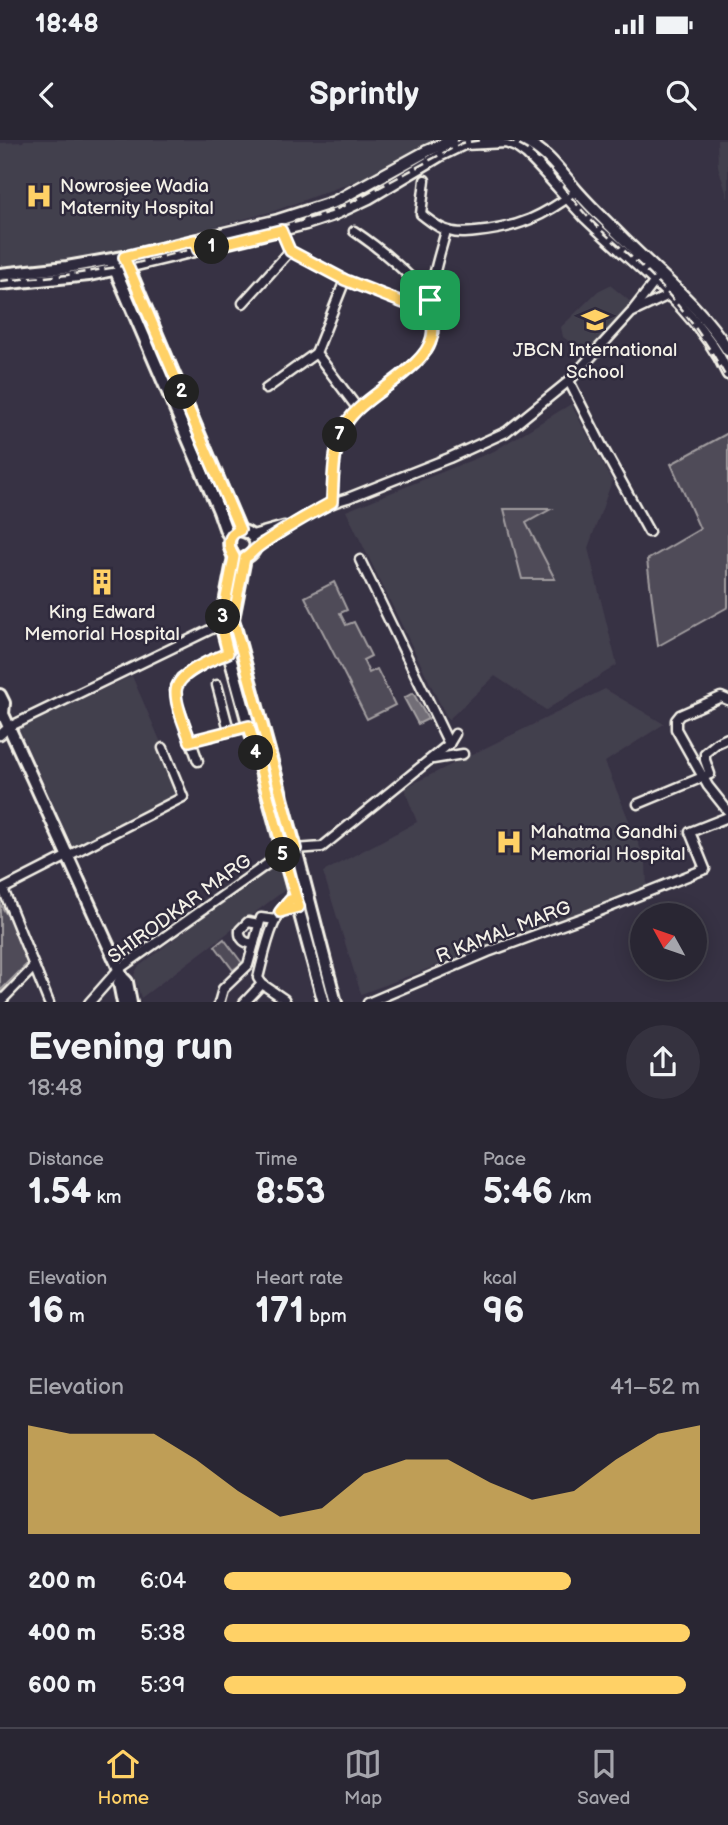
<!DOCTYPE html>
<meta charset="utf-8">
<style>
body{margin:0;font-family:"Balsamiq Sans",sans-serif;background:#35323f;color:#f1f3f6;height:100vh;display:flex;flex-direction:column;font-size:26px;white-space:nowrap}
*{box-sizing:border-box;margin:0}
p{font-size:23px;color:#a5a5ac}
.icon{flex:none;width:38px;height:38px;fill:none;stroke:currentColor;stroke-width:2;stroke-linecap:round;stroke-linejoin:round}
.map{position:relative;height:862px;overflow:hidden}
.side{display:flex;flex-direction:column;background:#292633;flex:1}
.side>*{flex:none}
.needle{width:46px;rotate:310deg}
.fabs{position:absolute;left:630px;top:763px;display:grid;gap:14px}
.fabs a{display:grid;place-items:center;width:77px;height:77px;border-radius:50%;background:#292633;box-shadow:0 4px 18px #0003,0 0 0 2px #45434e;font-size:35px}
.pin{position:absolute;display:grid;place-items:center;width:60px;height:60px;color:#fff;margin:-30px;border-radius:14px;box-shadow:0 4px 10px #0006}
.km{position:absolute;width:35px;height:35px;margin:-18px;border-radius:50%;background:#222;color:#fff;font-size:19px;line-height:35px;text-align:center}
.round{display:grid;place-items:center;flex:none;width:74px;height:74px;border-radius:37px;background:#35323f}
.overview{display:flex;align-items:center;justify-content:space-between;height:119px;padding:0 28px}
h1{font-size:38px;font-weight:800;line-height:52px}
.figures{display:grid;grid-template-columns:repeat(3,1fr);gap:10px;height:119px;padding:7px 28px}
.figures div{display:grid;align-content:center}
.figures b{font-size:35px;font-weight:800}
.figures small{font-size:19px;font-weight:400}
.figures p{font-size:19px}
.chart{height:196px;padding:14px 28px}
.chart p{display:flex;justify-content:space-between}
.chart svg{width:100%;height:126px;margin-top:7px;fill:#ffd166;opacity:.7}
ul{padding:0 28px;list-style:none;font-size:23px}
li{display:grid;grid-template-columns:112px 84px 1fr;align-items:center;height:52px}
li i{height:18px;border-radius:9px;background:#ffd166}
.status{display:flex;justify-content:space-between;align-items:center;height:49px;padding:0 35px;background:#292633;direction:ltr}
.status svg{height:19px;fill:currentColor}
header{display:flex;justify-content:space-between;align-items:center;height:91px;padding:0 28px;background:#292633;font-size:32px;font-weight:800}
.menu{display:flex;justify-content:space-around;align-items:center;height:98px;border-top:2px solid #45434e;background:#292633;font-size:19px;color:#a5a5ac}
.menu a{display:grid;justify-items:center;gap:4px}
.menu .active{color:#ffd166}
.map>svg:first-child{display:block}
.built{fill:#433f4e}
.green{fill:#504b59;stroke:#a29ea0;stroke-width:2}
.water{fill:#726e77;stroke:#a6a2a4;stroke-width:2}
.lines{fill:none;stroke-linecap:round;stroke-linejoin:round}
.minor-casing{stroke:#f4f1e8;stroke-width:13}
.tertiary-casing{stroke:#f4f1e8;stroke-width:15}
.secondary-casing{stroke:#f4f1e8;stroke-width:16}
.minor{stroke:#2f2a3d;stroke-width:8}
.tertiary{stroke:#2f2a3d;stroke-width:10}
.secondary{stroke:#2f2a3d;stroke-width:10}
.rail{stroke:#f4f1e8;stroke-width:2.5;stroke-dasharray:10 5;stroke-linecap:butt}
.route-casing{stroke:#fff;stroke-width:14}
.route{stroke:#ffd166;stroke-width:9}
.labels{text-anchor:middle;stroke-width:5;stroke-linejoin:round;paint-order:stroke}
.poi-label{font-size:19px;fill:#f4f1e8;stroke:#2f2a3d;text-anchor:start}
.street-label{font-size:19px;fill:#f4f1e8;stroke:#2f2a3d}
</style>
<div class="status"><b>18:48</b><svg viewBox="0 0 49 12"><path d="M0 12V9h3v3zM5 12V6h3v6zM10 12V3h3v9zM15 12V0h3v12zM26 1h20v11H26zM47 4h2v5h-2z"/></svg></div>
<header><svg class="icon" aria-label="back" viewBox="0 0 24 24"><path d="M15 5l-7 7 7 7"/></svg>Sprintly<svg class="icon" aria-label="search" viewBox="0 0 24 24"><circle cx="10" cy="10" r="6"/><path d="M15 15l6 6"/></svg></header>
<div class="map">
<svg width="728" height="863" viewBox="0 0 728 863">
<rect width="100%" height="100%" fill="#373244"/>
<filter id="ink" filterUnits="userSpaceOnUse"><feTurbulence type="fractalNoise" baseFrequency=".0143" numOctaves="2"/><feDisplacementMap in="SourceGraphic" scale="14" xChannelSelector="R" yChannelSelector="G"/><feConvolveMatrix kernelMatrix="1 2 1 2 8 2 1 2 1" color-interpolation-filters="sRGB"/></filter>
<g filter="url(#ink)">
<g class="built">
<polygon points="24,0 467,0 274,71 130,109 63,123 0,128 0,3 23,2"/>
<polygon points="717,0 728,0 728,59 718,26"/>
<polygon points="610,145 638,168 590,217 563,197 561,187 598,151"/>
<polygon points="571,264 612,341 588,408 617,525 546,570 495,536 448,580 346,371 494,311"/>
<polygon points="132,536 185,658 77,716 19,588"/>
<polygon points="605,549 664,584 605,622 646,722 647,747 530,793 502,801 361,854 323,732 417,682 404,648"/>
<polygon points="275,721 283,724 289,747 141,858 134,835 138,827"/>
</g>
<g class="green">
<polygon points="728,293 728,467 658,506 647,420 700,389 671,324"/>
<polygon points="504,369 551,369 526,383 555,439 522,439"/>
<polygon points="334,442 347,470 340,473 346,485 354,482 371,516 363,520 369,533 377,529 395,565 367,579 305,457"/>
<polygon points="0,764 34,817 0,851"/>
<polygon points="224,799 242,823 233,830 215,806"/>
</g>
<polygon class="water" points="413,553 428,579 418,584 404,558"/>
<g class="lines">
<g class="minor-casing">
<g id="minor">
<path d="M425,40L421,74C429,80 439,89 449,91C458,94 467,93 476,92C518,88 544,76 577,51"/>
<polyline points="281,90 290,111 345,140 404,163 430,160"/>
<path d="M354,91C384,111 406,132 430,157"/>
<polyline points="345,140 316,213 358,269"/>
<polyline points="243,163 290,111"/>
<polyline points="633,170 657,139"/>
<polyline points="569,241 604,310 649,392"/>
<polyline points="266,249 316,213"/>
<path d="M332,362C334,331 333,295 356,271C370,257 388,247 403,234C411,226 424,217 429,207C437,189 429,177 430,159C432,136 440,113 446,91"/>
<polyline points="252,395 284,386 288,387"/>
<path d="M254,409C284,391 314,367 348,358L449,318L506,292L569,241L631,173L669,155"/>
<polyline points="360,420 449,604"/>
<polyline points="217,545 229,590"/>
<polyline points="728,560 721,557 680,575 676,580 676,589 708,646 728,671"/>
<polyline points="0,595 9,587 224,483"/>
<polyline points="190,601 261,584"/>
<polyline points="433,619 463,614"/>
<polyline points="198,621 177,563 175,549 181,538 207,522 234,511"/>
<polyline points="638,664 710,634 705,620 705,613 717,603 728,598"/>
<path d="M254,803C245,804 239,799 240,790L248,782L259,784"/>
<polyline points="0,862 34,827"/>
<polyline points="49,863 3,749 183,657 163,608"/>
<polyline points="89,863 119,829 283,713 296,709 322,707 449,604 455,594"/>
<polyline points="219,863 223,849 248,825 261,778 276,780"/>
<polyline points="244,863 262,844"/>
<path d="M286,863L284,859L262,844L258,838C264,816 272,766 296,758"/>
<polyline points="368,863 488,812 587,776 705,729 690,692 728,677"/>
</g>
</g>
<g class="tertiary-casing">
<g id="tertiary">
<path d="M523,0C549,13 559,30 577,51C590,66 604,79 618,93C656,132 699,164 728,210"/>
<polyline points="124,117 278,80 334,62 427,11 452,0"/>
<path d="M128,127L306,84L333,75L369,58L441,15L464,4L506,2L516,6L527,14C548,34 566,57 586,78C635,126 698,169 728,234"/>
</g>
</g>
<g class="secondary-casing">
<g id="secondary">
<polyline points="482,3 482,0"/>
<path d="M111,120L219,371L226,391L230,397C228,405 230,410 234,417"/>
<polyline points="0,134 67,127 124,117 240,390"/>
<polyline points="0,144 89,135 122,128"/>
<path d="M240,390C257,394 262,410 245,418L233,479L296,709L336,863"/>
<polyline points="234,417 221,484 324,863"/>
<polyline points="0,555 4,563 3,574 119,829 122,837 127,842 131,863"/>
<polyline points="122,837 119,843 123,863"/>
</g>
</g>
<use href="#minor" class="minor"/>
<use href="#tertiary" class="tertiary"/>
<use href="#secondary" class="secondary"/>
<g class="rail">
<path d="M505,0C544,9 564,53 590,79C607,97 627,112 645,130C679,162 706,200 728,241"/>
<polyline points="0,141 67,135 129,125 297,82 330,72 352,62 462,3 481,0"/>
</g>
</g>
</g>
<g class="lines" filter="url(#ink)">
<g class="route-casing">
<path id="route" d="M430,160L404,163L345,140L290,111L281,90L198,110L195,100L124,117L240,390C227,395 227,406 234,417L221,484L228,513C213,519 176,533 176,552C176,568 185,586 190,601L249,586L296,758L290,760L280,772L299,767L282,713L296,709L233,479L245,418C251,415 252,411 258,407C280,390 308,376 332,362C333,340 333,314 341,293C354,256 423,235 432,197C435,184 430,172 430,160"/>
</g>
<use href="#route" class="route"/>
</g>
<defs>
<g id="hospital-bare" transform="scale(2.1)"><path d="M-5-5h3v3.5h4V-5h3V5h-3V1.5h-4V5h-3Z" fill="#ffd166" stroke="#2f2a3d" stroke-width="2.5" paint-order="stroke"/></g>
<g id="school-bare" transform="scale(2.1)"><path d="M0-5L7-2L0 1L-7-2ZM-4 1L0 2.5L4 1V4Q0 6-4 4Z" fill="#ffd166" stroke="#2f2a3d" stroke-width="2.5" paint-order="stroke"/></g>
<g id="building-bare" transform="scale(2.1)"><path d="M-4-6H4V6H1V3H-1V6H-4ZM-2.5-4.3h1.7v1.8h-1.7ZM.8-4.3h1.7v1.8H.8ZM-2.5-1h1.7V.8h-1.7ZM.8-1h1.7V.8H.8Z" fill="#ffd166" stroke="#2f2a3d" stroke-width="2.5" paint-order="stroke"/></g>
</defs>
<g fill-rule="evenodd">
<use href="#hospital-bare" x="39" y="56"/>
<use href="#school-bare" x="595" y="180"/>
<use href="#building-bare" x="102" y="442"/>
<use href="#hospital-bare" x="509" y="702"/>
</g>
<g class="labels">
<g class="poi-label">
<text x="60" y="52">Nowrosjee Wadia<tspan x="60" dy="22">Maternity Hospital</tspan></text>
<text x="595" y="216" text-anchor="middle">JBCN International<tspan x="595" dy="22">School</tspan></text>
<text x="102" y="478" text-anchor="middle">King Edward<tspan x="102" dy="22">Memorial Hospital</tspan></text>
<text x="530" y="698">Mahatma Gandhi<tspan x="530" dy="22">Memorial Hospital</tspan></text>
</g>
<g class="street-label">
<text transform="translate(179 768) rotate(-36)" y="7">SHIRODKAR MARG</text>
<text transform="translate(503 791) rotate(-21)" y="7">R KAMAL MARG</text>
</g>
</g>
</svg>
<div class="fabs">
<a><svg class="needle" viewBox="-14 -14 28 28"><path d="M0-13l5 13h-10z" fill="#e53935"/><path d="M0 13l5-13h-10z" fill="#a5a5ac"/></svg></a>
</div>
<div class="pin" style="left:430px;top:160px;background:#1e9e55"><svg class="icon" aria-label="arrive" viewBox="0 0 24 24"><path d="M6 21V4h12l-3 4 3 4H6"/></svg></div>
<b class="km" style="left:212px;top:107px">1</b>
<b class="km" style="left:182px;top:252px">2</b>
<b class="km" style="left:223px;top:477px">3</b>
<b class="km" style="left:256px;top:613px">4</b>
<b class="km" style="left:283px;top:715px">5</b>
<b class="km" style="left:340px;top:295px">7</b>
</div>
<section class="side">
<div class="overview"><div><h1>Evening run</h1><p>18:48</p></div><a class="round"><svg class="icon" aria-label="share" viewBox="0 0 24 24"><path d="M12 15V3M7 8l5-5 5 5M5 13v7h14v-7"/></svg></a></div>
<div class="figures">
<div><p>Distance</p><b>1.54<small> km</small></b></div>
<div><p>Time</p><b>8:53</b></div>
<div><p>Pace</p><b>5:46<small> /km</small></b></div>
</div>
<div class="figures">
<div><p>Elevation</p><b>16<small> m</small></b></div>
<div><p>Heart rate</p><b>171<small> bpm</small></b></div>
<div><p>kcal</p><b>96</b></div>
</div>
<div class="chart"><p><span>Elevation</span>41–52 m</p>
<svg viewBox="0 0 160 44" preserveAspectRatio="none"><path d="M0 44V6L10 9L20 9L30 9L40 18L50 29L60 38L70 35L80 23L90 18L100 18L110 26L120 32L130 29L140 18L150 9L160 6V44z"/></svg>
</div>
<ul>
<li><b>200 m</b>6:04<i style="width:73%"></i></li>
<li><b>400 m</b>5:38<i style="width:98%"></i></li>
<li><b>600 m</b>5:39<i style="width:97%"></i></li>
</ul>
</section>
<nav class="menu">
<a class="active"><svg class="icon" aria-label="home" viewBox="0 0 24 24"><path d="M3 11l9-7 9 7M6 9v11h12V9"/></svg>Home</a>
<a><svg class="icon" aria-label="map" viewBox="0 0 24 24"><path d="M3 6l6-2 6 2 6-2v14l-6 2-6-2-6 2zM9 4v14M15 6v14"/></svg>Map</a>
<a><svg class="icon" aria-label="saved" viewBox="0 0 24 24"><path d="M7 4h10v16l-5-4-5 4z"/></svg>Saved</a>
</nav>
